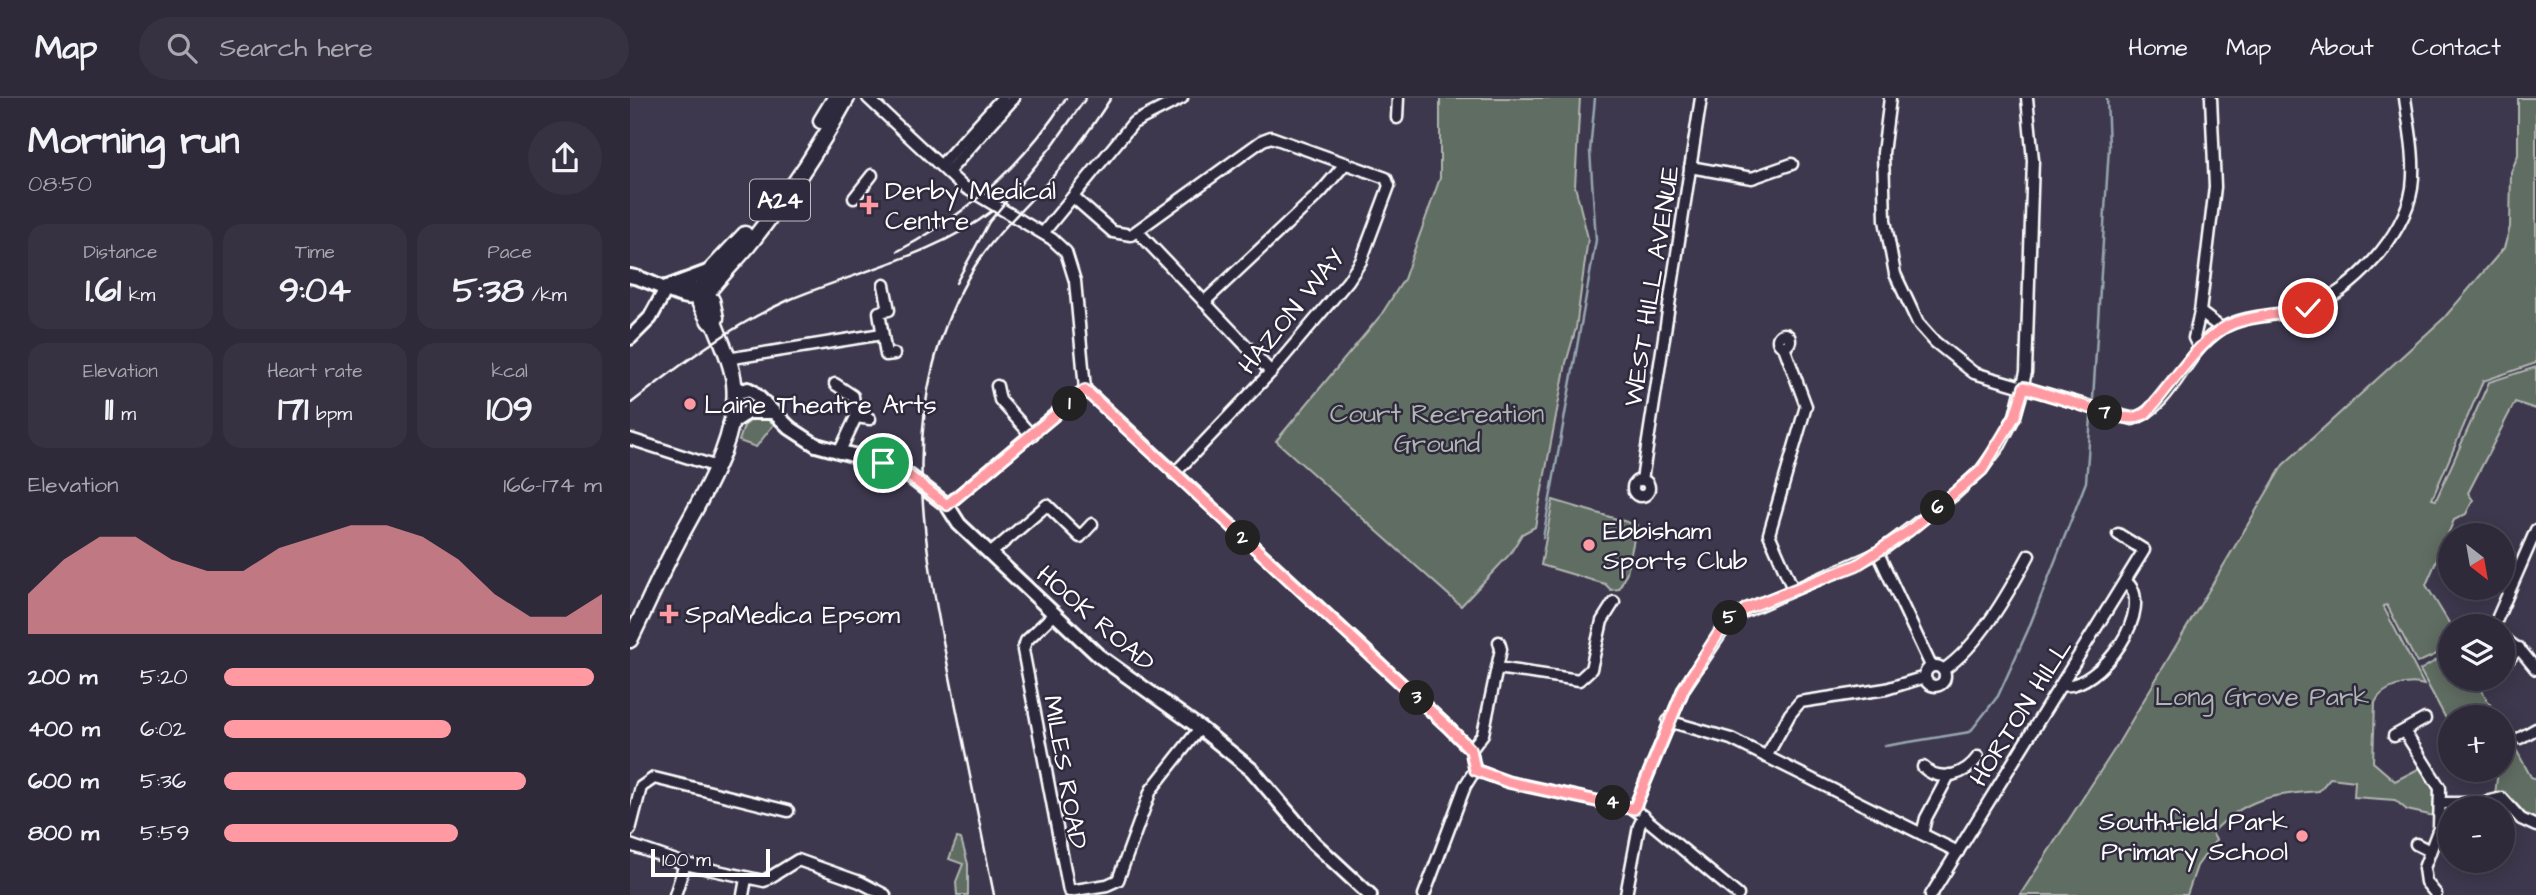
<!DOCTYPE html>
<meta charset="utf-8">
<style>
body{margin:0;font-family:"Architects Daughter",sans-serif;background:#363242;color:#f1f3f6;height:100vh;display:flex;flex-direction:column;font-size:26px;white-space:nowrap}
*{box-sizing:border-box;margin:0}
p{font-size:23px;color:#a7a7af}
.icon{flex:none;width:38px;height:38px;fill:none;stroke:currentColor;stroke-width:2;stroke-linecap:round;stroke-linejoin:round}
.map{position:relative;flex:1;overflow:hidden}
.panel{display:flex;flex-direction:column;background:#2e2a3a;width:630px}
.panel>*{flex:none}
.needle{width:46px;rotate:149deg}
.tools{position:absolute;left:1808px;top:425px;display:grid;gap:14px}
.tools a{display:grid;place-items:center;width:77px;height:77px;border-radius:50%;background:#2e2a3a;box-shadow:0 4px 18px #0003,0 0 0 2px #494654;font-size:35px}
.scale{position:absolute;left:21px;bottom:18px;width:119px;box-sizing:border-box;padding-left:7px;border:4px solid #fff;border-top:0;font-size:19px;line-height:24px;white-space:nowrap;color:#fff;-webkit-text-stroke:5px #2f2a3d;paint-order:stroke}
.pin{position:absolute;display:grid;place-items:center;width:60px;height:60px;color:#fff;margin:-30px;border:4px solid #fff;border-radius:50%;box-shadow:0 2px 7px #0007}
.km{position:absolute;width:35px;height:35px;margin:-18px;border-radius:50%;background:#222;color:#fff;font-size:19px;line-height:35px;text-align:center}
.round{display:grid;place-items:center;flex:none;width:74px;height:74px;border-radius:37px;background:#363242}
.headline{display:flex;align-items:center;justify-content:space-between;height:119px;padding:0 28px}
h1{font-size:38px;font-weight:700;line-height:52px}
.figures{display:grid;grid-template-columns:repeat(3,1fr);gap:10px;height:119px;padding:7px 28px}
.figures div{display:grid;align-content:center;border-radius:18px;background:#363242;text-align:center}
.figures b{font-size:35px;font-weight:700}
.figures small{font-size:19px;font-weight:400}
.figures p{font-size:19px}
.chart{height:196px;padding:14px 28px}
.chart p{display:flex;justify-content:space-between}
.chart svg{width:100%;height:126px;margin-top:7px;fill:#ff9aa2;opacity:.7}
ul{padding:0 28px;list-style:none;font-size:23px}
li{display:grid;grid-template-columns:112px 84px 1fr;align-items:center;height:52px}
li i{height:18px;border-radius:9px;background:#ff9aa2}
header{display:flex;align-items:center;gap:42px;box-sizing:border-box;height:98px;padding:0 35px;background:#2e2a3a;border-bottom:2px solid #494654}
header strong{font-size:33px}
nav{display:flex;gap:38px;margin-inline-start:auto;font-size:24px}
.search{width:490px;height:63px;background:#363242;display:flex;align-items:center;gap:18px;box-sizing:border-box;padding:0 24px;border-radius:38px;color:#a7a7af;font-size:26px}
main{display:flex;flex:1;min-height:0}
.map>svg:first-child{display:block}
.green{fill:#606d62;stroke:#b0b6b0;stroke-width:2}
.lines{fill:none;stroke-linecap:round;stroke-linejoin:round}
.stream{stroke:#97a6af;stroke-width:2.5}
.minor-casing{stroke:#fff;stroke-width:15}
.major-casing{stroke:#fff;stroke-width:18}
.highway-casing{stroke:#fff;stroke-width:19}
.minor{stroke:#2f2a3d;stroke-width:10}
.major{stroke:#2f2a3d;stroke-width:12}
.highway{stroke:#2f2a3d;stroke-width:14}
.rail{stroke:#fff;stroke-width:2.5}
.route-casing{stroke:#fff;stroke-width:14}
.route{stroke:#ff9aa2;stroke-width:9}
.poi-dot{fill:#ff9aa2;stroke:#2f2a3d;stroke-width:2.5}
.labels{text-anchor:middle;stroke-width:5;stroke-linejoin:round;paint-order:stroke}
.shield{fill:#2f2a3d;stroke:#c1bfc5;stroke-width:2}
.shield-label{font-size:24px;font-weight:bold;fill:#fff}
.poi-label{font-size:26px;fill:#fff;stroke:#2f2a3d;text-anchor:start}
.street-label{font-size:26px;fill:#fff;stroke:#2f2a3d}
.park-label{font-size:26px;fill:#b0b6b0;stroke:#2f2a3d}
</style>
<header>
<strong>Map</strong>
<div class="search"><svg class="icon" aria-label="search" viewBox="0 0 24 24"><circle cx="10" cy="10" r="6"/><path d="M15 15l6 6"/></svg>Search here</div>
<nav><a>Home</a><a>Map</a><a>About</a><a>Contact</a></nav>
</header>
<main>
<section class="panel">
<div class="headline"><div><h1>Morning run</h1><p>08:50</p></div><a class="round"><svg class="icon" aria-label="share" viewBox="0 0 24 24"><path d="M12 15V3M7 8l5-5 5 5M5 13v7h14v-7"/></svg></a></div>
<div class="figures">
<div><p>Distance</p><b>1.61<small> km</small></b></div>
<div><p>Time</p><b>9:04</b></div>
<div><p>Pace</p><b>5:38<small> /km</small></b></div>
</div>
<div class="figures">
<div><p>Elevation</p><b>11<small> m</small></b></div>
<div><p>Heart rate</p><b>171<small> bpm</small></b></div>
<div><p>kcal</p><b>109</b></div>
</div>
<div class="chart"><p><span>Elevation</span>166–174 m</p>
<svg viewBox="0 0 160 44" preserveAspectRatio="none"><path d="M0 44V30L10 18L20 10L30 10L40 18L50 22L60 22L70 14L80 10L90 6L100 6L110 10L120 18L130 30L140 38L150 38L160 30V44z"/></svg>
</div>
<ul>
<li><b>200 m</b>5:20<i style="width:98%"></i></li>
<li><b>400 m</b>6:02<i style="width:60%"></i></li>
<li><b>600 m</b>5:36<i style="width:80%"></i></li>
<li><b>800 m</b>5:59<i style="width:62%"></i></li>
</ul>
</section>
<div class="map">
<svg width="1906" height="797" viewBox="0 0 1906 797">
<rect width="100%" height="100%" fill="#3e384e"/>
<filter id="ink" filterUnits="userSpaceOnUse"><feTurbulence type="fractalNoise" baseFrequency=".0143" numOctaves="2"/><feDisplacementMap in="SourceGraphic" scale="14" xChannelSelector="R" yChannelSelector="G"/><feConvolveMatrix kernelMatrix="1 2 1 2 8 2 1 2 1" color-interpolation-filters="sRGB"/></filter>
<g filter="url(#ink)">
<g class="green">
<polygon points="810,0 950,0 945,88 958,140 946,230 936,265 905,429 892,436 880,456 831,508 646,343 751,217 774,181 810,80"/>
<path d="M1888,0H1906V265L1853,283L1802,401L1806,402L1859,284L1906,269V311L1885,304L1838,395L1843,402L1836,416L1824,422L1796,487L1821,528L1820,550L1787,565L1757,507L1753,508L1794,587C1778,582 1751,589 1745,605L1743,664L1765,683L1790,670L1804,691V718L1777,712L1765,702L1724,699L1725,683L1700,680L1689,693C1643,696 1615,700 1582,735L1586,742L1567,768L1557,797H1390L1486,649L1653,367L1814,220L1874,150L1880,129L1881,74L1888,57Z"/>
<polygon points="124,320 135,320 144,326 126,349 109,343 114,328"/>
<polygon points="923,402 1007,427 997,474 989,491 981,492 975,486 911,467"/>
<polygon points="1820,554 1820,581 1844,581 1868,619 1820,620 1820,628 1790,572"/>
<polygon points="1882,644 1901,679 1906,681 1906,724 1889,713 1876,696 1865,697 1868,672 1872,672 1873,656"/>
<polygon points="327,740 331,741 338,766 338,797 327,797 326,784 333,766 319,761"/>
</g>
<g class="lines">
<g class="stream">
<polyline points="1463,301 1479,49 1477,0"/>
<polyline points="913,440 966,142 960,53 965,0"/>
<polyline points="1255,648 1340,634 1368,598 1398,532 1456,384 1461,319"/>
</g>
<g class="minor-casing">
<g id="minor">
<polyline points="238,0 331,87 422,141 436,154 445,183 455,291"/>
<path d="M1260,0L1253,55L1255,122L1265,176L1288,225L1305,244L1344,275L1503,321C1544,307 1555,252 1591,231C1617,215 1650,219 1678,210C1722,195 1775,137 1782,90C1786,60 1779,29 1775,0"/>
<polyline points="767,20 768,0"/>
<polyline points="312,66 372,0"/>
<polyline points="1060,69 1122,80 1162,66"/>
<polyline points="319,73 384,0"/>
<polyline points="443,99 483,134 501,137 633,42 641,39 756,80 759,88 731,163 718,183 641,274 544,376"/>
<polyline points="224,100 242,77"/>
<polyline points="508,134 641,274"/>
<polyline points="413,135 503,25 552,0"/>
<polyline points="254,187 259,212 249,214 256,257 264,256"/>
<polyline points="574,204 691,94 716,65"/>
<polyline points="1570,214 1591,230"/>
<circle cx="1154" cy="242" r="6"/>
<polyline points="1154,249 1176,308 1139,436 1163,491"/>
<polyline points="1569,250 1564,240 1570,214 1585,89 1581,0"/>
<polyline points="97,261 252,236"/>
<polyline points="205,286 223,298 226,319 209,355"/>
<polyline points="367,288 370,302 402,338"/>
<polyline points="455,291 817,628 841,652 845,672"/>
<polyline points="226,319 240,321"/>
<polyline points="0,341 87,369"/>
<polyline points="1012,382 1071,0"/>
<circle cx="1011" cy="390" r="8"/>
<polyline points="317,407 455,291"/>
<polyline points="1248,455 1301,568"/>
<polyline points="360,456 417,407 450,439 462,426"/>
<polyline points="424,516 396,543 393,552 439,793 477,787 488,782 521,692 570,630"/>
<polyline points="1864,528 1906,432"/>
<polyline points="1872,539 1892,554 1906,571"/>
<circle cx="1305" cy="578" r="10"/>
<polyline points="1872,568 1889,550"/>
<polyline points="867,570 949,582 961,571 972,523 984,504"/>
<path d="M1313,572C1349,548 1379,494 1399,457"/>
<path d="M1432,587C1469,594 1529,507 1495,483"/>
<polyline points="1038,623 1101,641 1328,754"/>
<polyline points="1774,633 1810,690 1809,730 1794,770 1796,784 1806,796"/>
<polyline points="1764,638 1795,621"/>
<polyline points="1890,640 1906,631"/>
<polyline points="841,652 853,636 871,551 869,544"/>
<polyline points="1136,659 1160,616 1170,604 1256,591 1295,579"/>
<path d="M1293,669C1311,686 1336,676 1348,659"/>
<polyline points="845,672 878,684 1004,711 1108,797"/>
<polyline points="1810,705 1851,705 1872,700 1891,721 1906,728"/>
<polyline points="1004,711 1054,590 1102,519 1248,455 1325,396 1351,372 1370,347 1385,318 1396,274 1403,62 1397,0"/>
<polyline points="0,732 11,689 24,680 158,713"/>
<polyline points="1292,736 1296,720 1319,677"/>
<polyline points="1786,746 1800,753"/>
<polyline points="0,747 55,766 134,783 168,762 230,784 255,797"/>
<polyline points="45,797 55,766"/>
<polyline points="113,797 116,781"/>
<polyline points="794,797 835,688 845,672"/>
<polyline points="996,797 1009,728 1014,718"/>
<polyline points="1301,797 1514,452 1488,436"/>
</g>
</g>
<g class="major-casing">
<g id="major">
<path d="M0,178C27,182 48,206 75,198"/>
<polyline points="37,189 80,173"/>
<polyline points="41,189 65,191 75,198"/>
<polyline points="0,240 20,220 37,189"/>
<polyline points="105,288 113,293 118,291 122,293 160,330 186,347 263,368 278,377 317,407 329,426 469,558 570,630 622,672 684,745 740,797"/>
<polyline points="100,326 118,314 142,314"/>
</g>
</g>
<g class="highway-casing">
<g id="highway">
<polyline points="191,23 205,0"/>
<polyline points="75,198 72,187 80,173 115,136"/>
<path d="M84,224L79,223L70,206C81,187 103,166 118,148C154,103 189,51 217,0"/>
<path d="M0,542C16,510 30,477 47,445C71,399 110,341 104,285C102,265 91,243 84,224L86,220L82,202L75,198"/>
</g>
</g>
<use href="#minor" class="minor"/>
<use href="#major" class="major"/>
<use href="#highway" class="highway"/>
<g class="rail">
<path d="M268,153C337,117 394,66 436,0"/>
<polyline points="326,185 359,124 422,48 456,0"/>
<path d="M0,306C51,266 102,227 161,201C228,173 304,158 362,113"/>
<path d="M364,797C349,723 334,648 319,574C291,431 265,301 345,168C364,138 390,114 414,88C440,61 461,31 481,0"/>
</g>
</g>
</g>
<g class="lines" filter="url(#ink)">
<g class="route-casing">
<path id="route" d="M253,365L278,377L317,407L455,292L817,628L841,652L845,672L878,684L1004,711L1054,590L1094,527L1117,510L1227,467L1279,433L1352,372L1385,318L1394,289L1489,319L1503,320L1515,316C1540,290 1572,236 1604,225C1628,216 1654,217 1678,210"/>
</g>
<use href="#route" class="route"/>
</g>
<g class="poi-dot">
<path d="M235.5 96.5h7v7h7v7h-7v7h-7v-7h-7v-7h7z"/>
<circle cx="60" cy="306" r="7"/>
<circle cx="959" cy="447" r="7"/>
<path d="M35.5 505.5h7v7h7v7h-7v7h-7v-7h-7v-7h7z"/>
<circle cx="1672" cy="738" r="7"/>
</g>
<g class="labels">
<rect class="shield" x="120" y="81.5" width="60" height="41" rx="5"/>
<g class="shield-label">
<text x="150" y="110">A24</text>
</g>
<g class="poi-label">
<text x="255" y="101">Derby Medical<tspan x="255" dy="30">Centre</tspan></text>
<text x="74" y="315">Laine Theatre Arts</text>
<text x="973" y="441">Ebbisham<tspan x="973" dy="30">Sports Club</tspan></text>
<text x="55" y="525">SpaMedica Epsom</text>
<text x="1658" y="732" text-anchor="end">Southfield Park<tspan x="1658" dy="30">Primary School</tspan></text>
</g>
<g class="street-label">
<text transform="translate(1021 188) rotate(-81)" y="9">WEST HILL AVENUE</text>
<text transform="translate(661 213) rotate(-51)" y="9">HAZON WAY</text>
<text transform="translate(466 520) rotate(41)" y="9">HOOK ROAD</text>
<text transform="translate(1390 614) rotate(-58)" y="9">HORTON HILL</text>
<text transform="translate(436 674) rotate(80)" y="9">MILES ROAD</text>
</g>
<g class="park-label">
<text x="807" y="324">Court Recreation<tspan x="807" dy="30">Ground</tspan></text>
<text x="1632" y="607">Long Grove Park</text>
</g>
</g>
</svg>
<div class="tools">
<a><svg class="needle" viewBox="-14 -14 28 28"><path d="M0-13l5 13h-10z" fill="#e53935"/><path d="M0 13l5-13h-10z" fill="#a7a7af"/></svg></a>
<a><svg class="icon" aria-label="layers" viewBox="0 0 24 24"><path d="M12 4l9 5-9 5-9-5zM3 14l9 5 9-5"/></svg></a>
<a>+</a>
<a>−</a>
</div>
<div class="scale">100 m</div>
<div class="pin" style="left:253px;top:365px;background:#1e9e55"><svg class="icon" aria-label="arrive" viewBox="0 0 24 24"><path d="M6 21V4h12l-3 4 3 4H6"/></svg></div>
<div class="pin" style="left:1678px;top:210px;background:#d93025"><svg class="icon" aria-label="check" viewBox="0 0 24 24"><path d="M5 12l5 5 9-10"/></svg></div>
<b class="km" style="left:440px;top:306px">1</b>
<b class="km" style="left:613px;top:440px">2</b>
<b class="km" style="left:787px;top:600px">3</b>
<b class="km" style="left:983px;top:705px">4</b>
<b class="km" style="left:1100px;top:520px">5</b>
<b class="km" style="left:1308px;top:410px">6</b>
<b class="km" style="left:1475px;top:315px">7</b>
</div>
</main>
